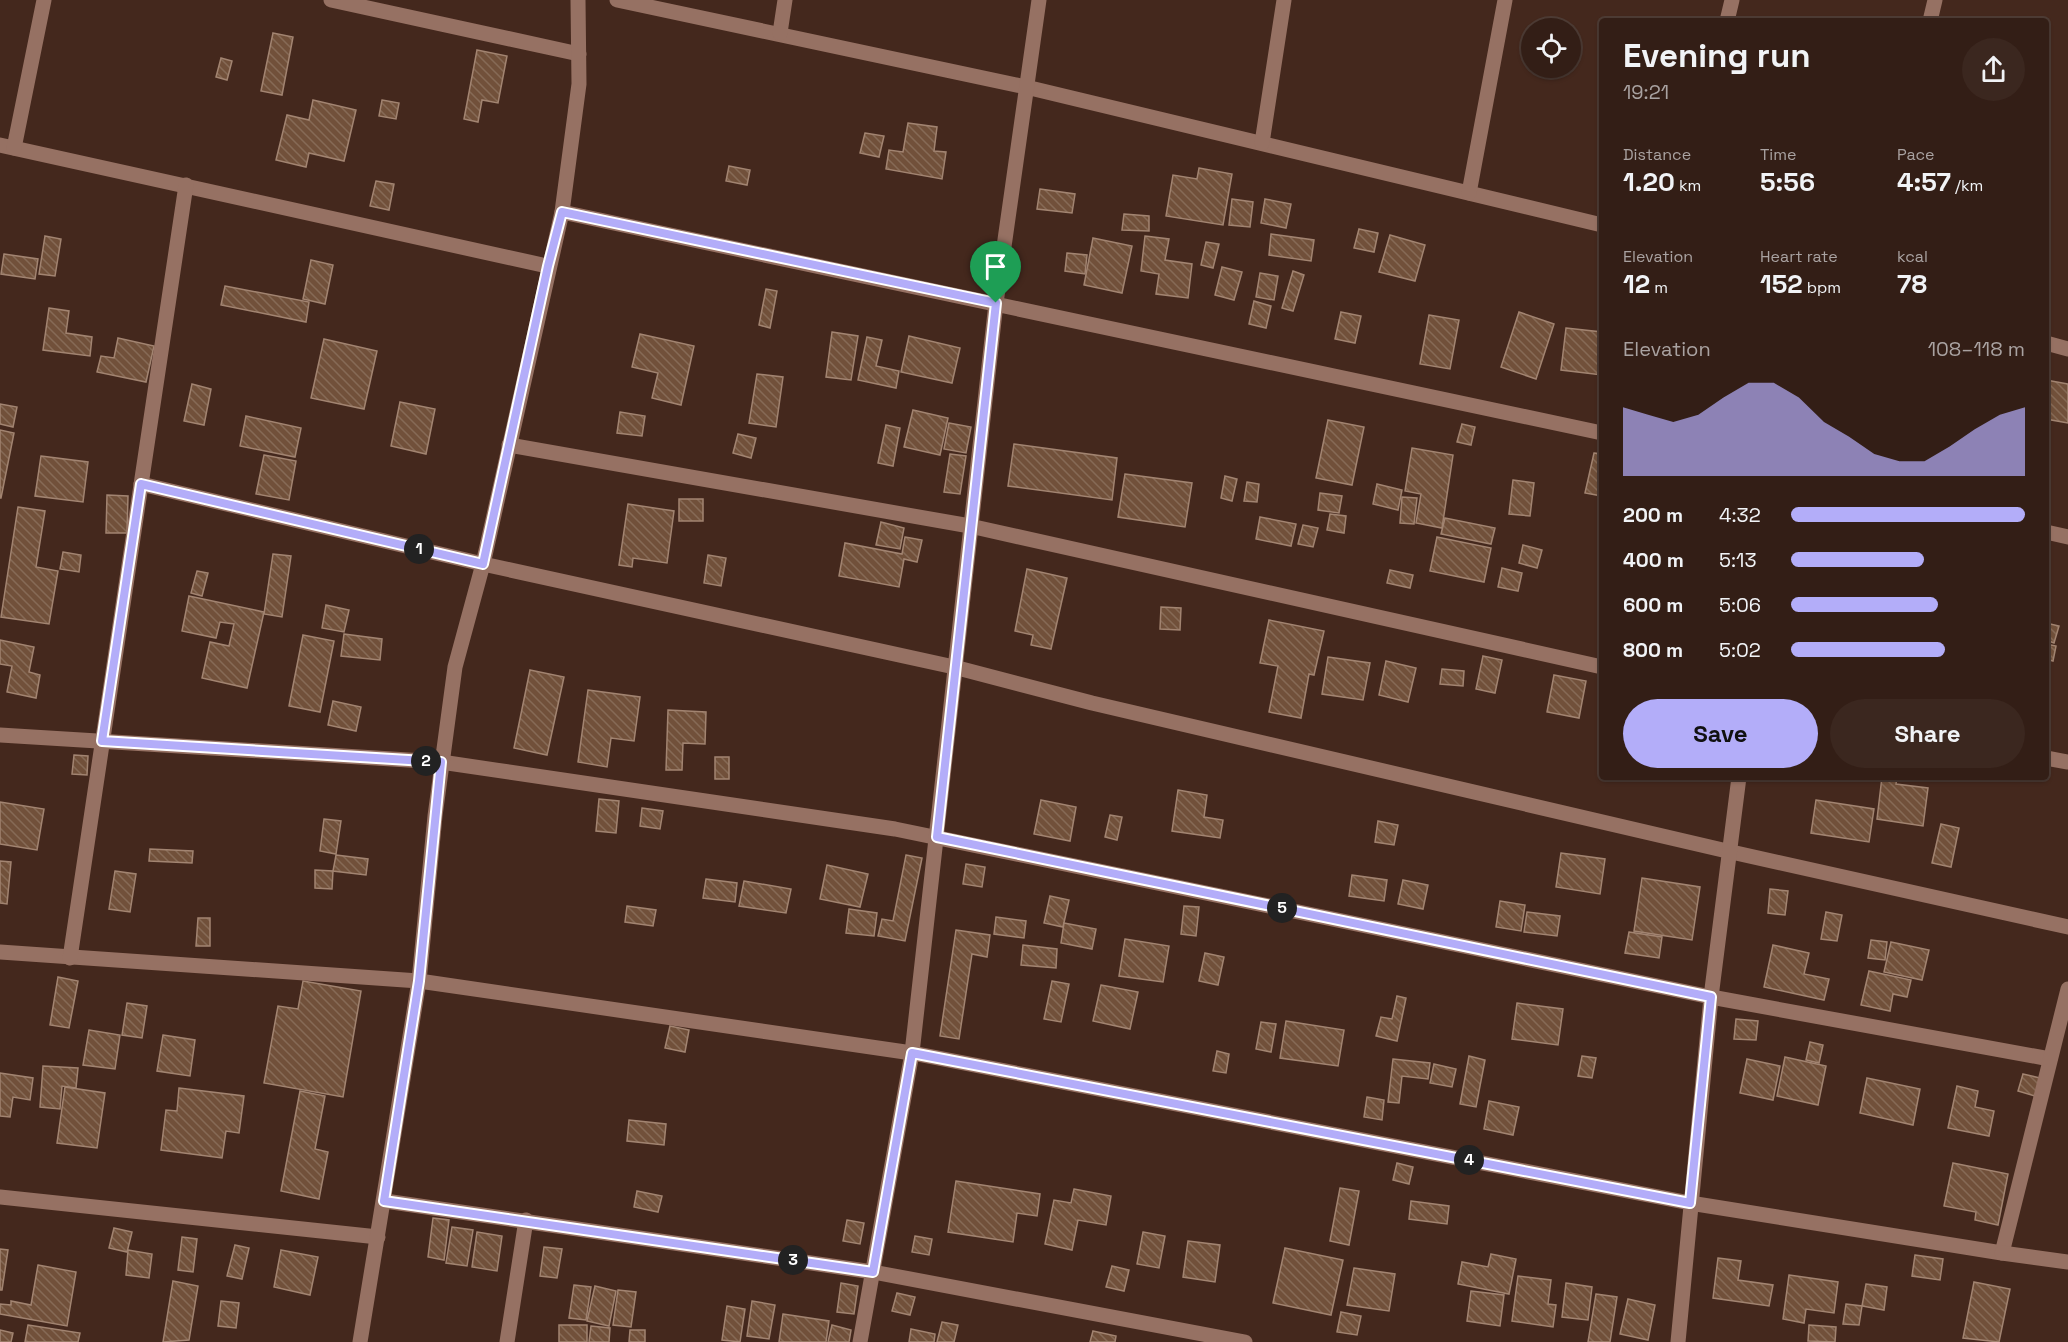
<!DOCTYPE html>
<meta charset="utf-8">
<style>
body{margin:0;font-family:"Space Grotesk",sans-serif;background:#3b271f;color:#f1f3f6;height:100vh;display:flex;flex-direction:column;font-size:22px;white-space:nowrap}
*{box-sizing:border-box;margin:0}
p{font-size:20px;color:#a9a2a1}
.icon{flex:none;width:33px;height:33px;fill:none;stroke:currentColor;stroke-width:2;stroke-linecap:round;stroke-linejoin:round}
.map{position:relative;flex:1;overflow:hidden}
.drawer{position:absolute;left:1599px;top:18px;width:450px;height:762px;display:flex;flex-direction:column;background:#331e16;border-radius:6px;box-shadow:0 2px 4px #0004,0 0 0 2px #4e3c35}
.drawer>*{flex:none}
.tools{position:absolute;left:1521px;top:18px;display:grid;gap:12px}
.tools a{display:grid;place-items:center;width:60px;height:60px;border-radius:50%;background:#331e16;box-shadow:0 2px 4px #0004,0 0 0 2px #4e3c35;font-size:30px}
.pin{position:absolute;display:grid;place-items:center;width:51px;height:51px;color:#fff;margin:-62px -26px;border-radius:50% 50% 50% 0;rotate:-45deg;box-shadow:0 0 6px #0007}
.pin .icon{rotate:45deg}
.km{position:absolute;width:30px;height:30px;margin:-15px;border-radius:50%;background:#222;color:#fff;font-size:16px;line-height:30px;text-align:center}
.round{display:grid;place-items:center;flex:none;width:63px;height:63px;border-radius:32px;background:#3b271f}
.summary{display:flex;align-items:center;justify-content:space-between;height:102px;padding:0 24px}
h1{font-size:33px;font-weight:600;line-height:45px}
.figures{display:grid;grid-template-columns:repeat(3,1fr);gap:9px;height:102px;padding:6px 24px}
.figures div{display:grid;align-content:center}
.figures b{font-size:26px;font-weight:600}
.figures small{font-size:16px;font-weight:400}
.figures p{font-size:16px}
.chart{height:168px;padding:12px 24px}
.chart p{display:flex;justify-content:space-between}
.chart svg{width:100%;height:108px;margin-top:6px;fill:#b3adf9;opacity:.7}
.primary-button{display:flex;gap:12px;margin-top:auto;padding:12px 24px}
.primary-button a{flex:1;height:69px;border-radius:36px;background:#b3adf9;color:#111;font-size:24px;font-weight:600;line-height:69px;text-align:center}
.primary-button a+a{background:#3b271f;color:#f1f3f6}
ul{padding:0 24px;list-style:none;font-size:20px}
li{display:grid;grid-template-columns:96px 72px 1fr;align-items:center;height:45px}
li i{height:15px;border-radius:8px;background:#b3adf9}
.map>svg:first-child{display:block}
.building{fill:url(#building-back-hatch);stroke:#a28471;stroke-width:1.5}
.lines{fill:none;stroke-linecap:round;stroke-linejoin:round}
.minor{stroke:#967163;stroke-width:15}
.route-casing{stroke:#fff;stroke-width:12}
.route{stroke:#b3adf9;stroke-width:8}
</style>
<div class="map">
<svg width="2068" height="1342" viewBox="0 0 2068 1342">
<defs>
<pattern id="building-back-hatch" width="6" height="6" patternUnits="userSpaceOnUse" patternTransform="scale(1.5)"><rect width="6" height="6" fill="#71503a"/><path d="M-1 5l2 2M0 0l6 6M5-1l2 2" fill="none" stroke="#866a56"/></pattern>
</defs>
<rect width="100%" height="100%" fill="#44281d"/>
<g class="building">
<polygon points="273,33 293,37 282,95 261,91"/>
<polygon points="477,50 507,56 498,103 482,100 478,122 464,119"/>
<polygon points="221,58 232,61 227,80 216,77"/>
<polygon points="313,100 356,110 344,161 309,153 306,167 276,160 287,115 309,120"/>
<polygon points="382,100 399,103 396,119 379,116"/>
<polygon points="908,123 937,127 934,151 946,152 942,179 886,169 889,150 903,152"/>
<polygon points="865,133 884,136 879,157 860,153"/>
<polygon points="729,166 750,170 747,185 726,181"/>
<polygon points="1199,168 1232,174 1223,225 1166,216 1173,175 1197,179"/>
<polygon points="376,181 394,184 389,210 370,206"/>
<polygon points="1040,189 1075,194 1072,213 1037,209"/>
<polygon points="1232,199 1253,202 1250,227 1229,225"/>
<polygon points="1265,199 1291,204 1286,228 1261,223"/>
<polygon points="1124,214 1149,216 1149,231 1122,230"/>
<polygon points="1359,229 1378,233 1374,252 1354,248"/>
<polygon points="1271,234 1314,240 1311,261 1269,255"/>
<polygon points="1390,235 1425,245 1415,281 1379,272"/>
<polygon points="45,236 61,239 55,276 39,274"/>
<polygon points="1145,236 1169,239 1165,260 1192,264 1188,298 1156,294 1159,274 1141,271"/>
<polygon points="1093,238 1132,246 1122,293 1084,285"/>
<polygon points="1206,242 1219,244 1213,268 1201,265"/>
<polygon points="1067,253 1087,255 1085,274 1065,271"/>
<polygon points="4,254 38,259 35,279 1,274"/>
<polygon points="311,260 333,265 325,304 303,299"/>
<polygon points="1222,267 1242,272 1234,300 1215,295"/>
<polygon points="1293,271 1304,275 1293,311 1282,308"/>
<polygon points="1260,273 1278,276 1274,300 1256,297"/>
<polygon points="225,286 309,302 306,322 221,305"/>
<polygon points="766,289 777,291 770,328 759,325"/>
<polygon points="1254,301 1271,306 1266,328 1249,324"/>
<polygon points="49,308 69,311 66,333 92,337 90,356 43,350"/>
<polygon points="1341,312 1361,316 1355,343 1335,339"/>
<polygon points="1519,312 1554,324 1536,379 1501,367"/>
<polygon points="1429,315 1459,320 1450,369 1420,364"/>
<polygon points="1566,328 1602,332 1602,375 1561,370"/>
<polygon points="832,332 858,336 851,380 826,377"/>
<polygon points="640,334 694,346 681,405 652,398 658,373 632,367"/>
<polygon points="909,336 960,348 952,383 901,372"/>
<polygon points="867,337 882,340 876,366 899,371 896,388 858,380"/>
<polygon points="118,338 154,346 146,382 97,372 101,356 114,358"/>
<polygon points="324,339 377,351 364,409 311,398"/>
<polygon points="757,374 783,377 776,427 749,423"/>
<polygon points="2046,380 2068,384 2068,423 2046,419"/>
<polygon points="192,384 211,389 204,425 184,421"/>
<polygon points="400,402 435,409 426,454 391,446"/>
<polygon points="0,404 17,407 13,427 0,424"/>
<polygon points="913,410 948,418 940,455 904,447"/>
<polygon points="620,412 645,416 642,436 617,433"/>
<polygon points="246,416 301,428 295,457 240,446"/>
<polygon points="1328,420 1364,427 1352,485 1316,478"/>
<polygon points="949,423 971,427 966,453 944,449"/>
<polygon points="1462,424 1475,427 1471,445 1457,442"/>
<polygon points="886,425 900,428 893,466 878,463"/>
<polygon points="0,430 14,433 1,498 0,498"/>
<polygon points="738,434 756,438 751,458 733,453"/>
<polygon points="1014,444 1117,458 1112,500 1008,486"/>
<polygon points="1412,448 1453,455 1442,528 1416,523 1421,494 1405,491"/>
<polygon points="1594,453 1602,454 1602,496 1585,493"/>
<polygon points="950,454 966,456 960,494 944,492"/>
<polygon points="264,455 296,461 289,500 256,494"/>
<polygon points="41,456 88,462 83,502 35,496"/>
<polygon points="1125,474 1192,483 1185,527 1118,517"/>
<polygon points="1225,476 1237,479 1232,501 1221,498"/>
<polygon points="1513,480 1534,483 1530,516 1509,514"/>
<polygon points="1247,482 1259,484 1257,502 1244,501"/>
<polygon points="1377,484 1402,490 1398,510 1373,504"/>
<polygon points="1320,493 1342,496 1339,513 1318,510"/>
<polygon points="107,495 128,496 127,533 106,533"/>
<polygon points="1402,497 1417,498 1414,524 1400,523"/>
<rect x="679" y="499" width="24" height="22"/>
<polygon points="628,504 674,511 667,563 633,558 632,567 619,565"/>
<polygon points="18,507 45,511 36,567 58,571 49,624 1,617"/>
<polygon points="1330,514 1346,516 1344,533 1327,530"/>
<polygon points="1260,517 1296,524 1291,546 1256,539"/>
<polygon points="1445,518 1495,528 1491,544 1441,534"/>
<polygon points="881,522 904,528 900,549 876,545"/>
<polygon points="1303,525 1318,528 1313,547 1298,544"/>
<polygon points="905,537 922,540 917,562 904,559 899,587 839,576 845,543 902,554"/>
<polygon points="1437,537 1491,548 1484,582 1430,571"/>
<polygon points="1523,545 1542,550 1537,568 1519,563"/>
<polygon points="63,552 81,555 79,572 60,569"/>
<polygon points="273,554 291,556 282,617 264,614"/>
<polygon points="708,555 726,558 721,586 704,583"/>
<polygon points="1502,568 1522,573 1518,591 1498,587"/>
<polygon points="1027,569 1067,578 1051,649 1031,645 1033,635 1015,631"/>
<polygon points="1390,570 1413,575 1410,588 1387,583"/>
<polygon points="197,571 208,573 202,596 191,593"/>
<polygon points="189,596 264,612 247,688 202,678 210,642 229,646 234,624 220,622 216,638 182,631"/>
<polygon points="326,605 349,610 344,632 322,628"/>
<polygon points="1161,607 1181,608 1180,630 1160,629"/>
<polygon points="1269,620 1324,631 1314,675 1309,674 1301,718 1269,712 1278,666 1260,663"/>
<polygon points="2046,623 2059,626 2054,643 2046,640"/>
<polygon points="344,634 382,639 380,660 341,656"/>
<polygon points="303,635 334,641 320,712 289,706"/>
<polygon points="0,640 34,647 29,672 40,675 36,698 7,692 12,666 0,664"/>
<polygon points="2046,644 2056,646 2053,661 2046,659"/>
<polygon points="1483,656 1502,660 1495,693 1476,689"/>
<polygon points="1328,657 1370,663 1363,700 1322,694"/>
<polygon points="1386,661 1416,668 1408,702 1379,695"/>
<polygon points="1442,669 1464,671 1463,686 1440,684"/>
<polygon points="530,670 564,677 547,755 514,748"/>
<polygon points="1554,675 1586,681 1579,718 1547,712"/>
<polygon points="588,690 640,697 634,741 611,738 607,767 578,762"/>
<polygon points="333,701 361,707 356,731 328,725"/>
<polygon points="668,710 706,712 705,744 683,743 682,770 666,770"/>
<polygon points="74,755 88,756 87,775 72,774"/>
<rect x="715" y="757" width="14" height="22"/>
<polygon points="1882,777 1897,777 1896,784 1928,788 1923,826 1877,819"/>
<polygon points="1178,790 1207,795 1204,817 1223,820 1220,838 1172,831"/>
<polygon points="599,799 619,801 616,833 596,831"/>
<polygon points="1041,800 1076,807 1070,841 1034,834"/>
<polygon points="1816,800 1874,809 1869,842 1811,833"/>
<polygon points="0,802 44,809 37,850 0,844"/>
<polygon points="642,808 663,811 660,829 640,826"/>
<polygon points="1110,815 1122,817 1117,840 1105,837"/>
<polygon points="324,819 341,821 336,854 320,851"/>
<polygon points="1378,821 1398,825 1394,845 1375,842"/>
<polygon points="1941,824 1959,828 1951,867 1932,863"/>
<polygon points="150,849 193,851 192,863 149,861"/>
<polygon points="1561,853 1605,859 1600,894 1556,887"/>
<polygon points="336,855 368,859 366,875 333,871"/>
<polygon points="906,855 922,858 905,941 878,936 882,919 893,921"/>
<polygon points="0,861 11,862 7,904 0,903"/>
<polygon points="966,864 985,867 982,887 963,884"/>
<polygon points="827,865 868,874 860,907 820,899"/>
<polygon points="315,870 333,871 332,889 315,888"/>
<polygon points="115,871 136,874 130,912 109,909"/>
<polygon points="1352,875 1387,880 1384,901 1349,896"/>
<polygon points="1642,878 1700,887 1692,940 1634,931"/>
<polygon points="706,879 737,883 735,902 703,898"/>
<polygon points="1403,880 1428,885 1423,909 1398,904"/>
<polygon points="744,881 791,889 786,913 739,906"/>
<polygon points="1770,889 1788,891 1785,915 1768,913"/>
<polygon points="1050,896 1069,900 1063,927 1044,923"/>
<polygon points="1500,901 1525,905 1521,931 1496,927"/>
<polygon points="627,906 656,910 653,926 625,922"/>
<polygon points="1184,906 1199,907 1196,936 1181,934"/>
<polygon points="849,909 877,913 874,936 846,933"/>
<polygon points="1527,912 1560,916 1557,936 1524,932"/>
<polygon points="1826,912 1842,915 1837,941 1821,939"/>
<polygon points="996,917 1026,921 1024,938 994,934"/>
<polygon points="198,918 210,918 210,946 196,946"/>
<polygon points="1064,923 1096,929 1092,949 1061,943"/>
<polygon points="956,930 990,935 987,957 972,954 959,1039 940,1036"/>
<polygon points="1629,932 1662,937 1659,958 1625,953"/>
<polygon points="1125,939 1169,946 1163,982 1119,976"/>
<polygon points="1871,940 1887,942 1885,960 1868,958"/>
<polygon points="1891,942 1929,950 1922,980 1884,972"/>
<polygon points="1023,945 1057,949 1056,968 1021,965"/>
<polygon points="1773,945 1809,953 1804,974 1829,979 1824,1000 1764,987"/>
<polygon points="1205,953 1224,957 1218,985 1199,981"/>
<polygon points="1869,971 1911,980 1907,997 1893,994 1890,1011 1861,1005"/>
<polygon points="58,977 78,981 69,1028 50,1025"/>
<polygon points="303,981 361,991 343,1097 264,1083 278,1006 298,1009"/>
<polygon points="1052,981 1069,984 1061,1022 1044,1019"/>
<polygon points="1101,985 1138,992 1130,1029 1093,1021"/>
<polygon points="1397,996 1406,998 1397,1041 1376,1036 1381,1017 1392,1019"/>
<polygon points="127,1003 147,1006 142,1038 122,1035"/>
<polygon points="1517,1003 1563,1009 1558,1045 1512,1039"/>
<polygon points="1736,1019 1758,1021 1756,1040 1734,1039"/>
<polygon points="1286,1021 1344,1030 1338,1066 1280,1058"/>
<polygon points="1261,1022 1276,1024 1271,1052 1256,1049"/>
<polygon points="670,1026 689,1030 685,1052 665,1048"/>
<polygon points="89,1030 120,1035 115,1069 83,1065"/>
<polygon points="163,1035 195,1040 190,1076 157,1071"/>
<polygon points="1810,1042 1823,1045 1819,1063 1806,1060"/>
<polygon points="1217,1051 1229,1054 1226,1073 1213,1071"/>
<polygon points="1469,1056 1485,1060 1476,1107 1460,1104"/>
<polygon points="1582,1056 1596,1058 1592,1078 1578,1076"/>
<polygon points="1785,1057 1826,1066 1818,1105 1777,1096"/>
<polygon points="1393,1059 1430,1063 1428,1079 1402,1076 1399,1103 1388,1102"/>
<polygon points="1747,1059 1780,1066 1773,1100 1740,1093"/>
<polygon points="1434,1064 1456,1069 1452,1087 1430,1083"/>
<polygon points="43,1066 78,1068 76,1088 62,1086 60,1109 40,1107"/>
<polygon points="0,1073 33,1078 30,1100 13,1097 10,1117 0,1116"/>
<polygon points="2023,1074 2040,1078 2035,1096 2018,1091"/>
<polygon points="1867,1078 1920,1089 1913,1125 1860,1113"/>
<polygon points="1957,1086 1978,1091 1975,1107 1994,1111 1989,1136 1948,1128"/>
<polygon points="65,1087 105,1093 97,1148 57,1143"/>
<polygon points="179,1088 244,1096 239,1133 226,1131 222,1158 161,1150 166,1110 177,1111"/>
<polygon points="300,1091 325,1096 315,1149 328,1152 319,1199 281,1191"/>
<polygon points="1367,1097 1384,1100 1382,1120 1364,1117"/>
<polygon points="1489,1101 1519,1107 1513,1135 1484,1129"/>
<polygon points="629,1120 666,1124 664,1145 627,1141"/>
<polygon points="1397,1163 1413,1167 1409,1184 1393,1180"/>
<polygon points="1953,1163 2008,1174 1998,1225 1975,1220 1976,1212 1944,1206"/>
<polygon points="956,1181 1040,1194 1037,1216 1017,1213 1013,1242 948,1232"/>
<polygon points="1340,1188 1359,1191 1349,1245 1330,1241"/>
<polygon points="1074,1189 1111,1196 1106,1225 1078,1220 1072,1250 1045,1244 1054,1200 1071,1203"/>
<polygon points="637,1191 662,1196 658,1212 634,1207"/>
<polygon points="1411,1201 1449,1206 1447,1224 1409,1219"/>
<polygon points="433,1218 449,1220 444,1260 428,1257"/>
<polygon points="847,1220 864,1223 860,1244 843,1241"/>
<polygon points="452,1227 473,1230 467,1266 446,1263"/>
<polygon points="114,1228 132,1232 127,1252 109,1248"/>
<polygon points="477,1232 502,1236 497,1271 472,1267"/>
<polygon points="1143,1232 1165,1236 1159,1268 1137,1264"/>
<polygon points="915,1236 932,1239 929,1255 912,1252"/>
<polygon points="182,1237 197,1239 193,1272 178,1270"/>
<polygon points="1188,1241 1220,1245 1215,1282 1183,1277"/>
<polygon points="235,1245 249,1248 242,1279 227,1276"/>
<polygon points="544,1247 562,1249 557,1278 540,1276"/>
<polygon points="1285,1248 1343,1260 1331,1315 1273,1303"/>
<polygon points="0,1249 8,1250 2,1290 0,1290"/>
<polygon points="128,1250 152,1254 149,1278 126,1275"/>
<polygon points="281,1250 318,1257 310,1295 274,1287"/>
<polygon points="1491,1254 1516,1259 1509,1294 1458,1284 1462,1262 1488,1267"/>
<polygon points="1915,1255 1943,1259 1940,1280 1912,1276"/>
<polygon points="1718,1258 1741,1261 1738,1280 1773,1285 1769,1306 1713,1298"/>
<polygon points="38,1265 76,1272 67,1326 0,1314 0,1304 11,1305 11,1301 31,1305"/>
<polygon points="1112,1266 1129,1270 1124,1291 1106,1287"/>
<polygon points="1354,1268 1395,1274 1389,1311 1347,1305"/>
<polygon points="1789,1275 1838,1282 1834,1313 1806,1309 1804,1323 1783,1319"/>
<polygon points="1518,1276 1551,1280 1548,1304 1556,1305 1553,1327 1512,1321"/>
<polygon points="173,1281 198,1286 189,1340 163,1342"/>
<polygon points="1974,1282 2010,1289 1999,1342 1963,1338"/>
<polygon points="841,1283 858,1286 854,1314 837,1312"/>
<polygon points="1566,1283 1592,1287 1588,1320 1562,1317"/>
<polygon points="1866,1284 1887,1287 1884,1310 1862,1306"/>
<polygon points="574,1285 591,1287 586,1320 569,1318"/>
<polygon points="595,1286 616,1291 609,1326 587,1321"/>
<polygon points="618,1290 636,1292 631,1327 613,1325"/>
<polygon points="1471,1291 1504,1295 1500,1326 1467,1321"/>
<polygon points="897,1293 915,1297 910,1315 892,1311"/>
<polygon points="1596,1294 1617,1297 1610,1342 1588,1342"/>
<polygon points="1628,1299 1655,1305 1648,1340 1620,1334"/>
<polygon points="221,1301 239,1303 236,1328 218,1326"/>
<polygon points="752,1301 775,1305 769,1339 747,1336"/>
<polygon points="1846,1304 1862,1306 1859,1325 1843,1324"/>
<polygon points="727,1306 745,1309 740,1342 722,1340"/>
<polygon points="1341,1312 1361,1316 1357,1335 1337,1332"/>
<polygon points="783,1314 829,1321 826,1342 779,1342"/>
<polygon points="942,1322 958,1325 954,1342 937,1342"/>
<polygon points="28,1325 80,1333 78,1342 25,1342"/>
<rect x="559" y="1325" width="28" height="17"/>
<polygon points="832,1325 851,1330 849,1342 828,1342"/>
<polygon points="1809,1325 1836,1327 1835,1342 1808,1341"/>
<polygon points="591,1326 610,1328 609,1342 589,1342"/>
<polygon points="911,1329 935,1334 934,1342 909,1342"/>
<polygon points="0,1330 13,1333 11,1342 0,1342"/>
<polygon points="630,1330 645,1330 645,1342 629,1342"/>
<polygon points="1093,1331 1116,1336 1115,1342 1090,1342"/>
</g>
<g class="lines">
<g class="minor">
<polyline points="331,0 579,54"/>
<polyline points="617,0 1026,87 1602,225"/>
<polyline points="1727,21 1732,0"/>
<polyline points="1930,21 1935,0"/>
<polyline points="780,33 785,0"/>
<polyline points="1262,143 1284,0"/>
<polyline points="0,145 547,266"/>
<polyline points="14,148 44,0"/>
<polyline points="1469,193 1505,0"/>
<polyline points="562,212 1602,433"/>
<polyline points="2046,343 2068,349"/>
<polyline points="509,445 970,526 1602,667"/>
<polyline points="141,484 483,564 954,667 1092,703 1727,851 2068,927"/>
<polyline points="2046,532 2068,537"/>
<polyline points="0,735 441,762 895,829 1711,997 2050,1059"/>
<polyline points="2046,758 2068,762"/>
<polyline points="0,952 419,981 912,1053 1690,1203 2002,1253 2068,989"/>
<polyline points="70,958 186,185"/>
<polyline points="0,1197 378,1237"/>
<polyline points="385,1201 873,1272 1245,1342"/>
<polyline points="2002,1253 2068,1262"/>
<polyline points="360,1342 419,981 435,816 455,667 483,564 562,212 579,84 578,0"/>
<polyline points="507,1342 526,1220"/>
<polyline points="860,1342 912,1053 996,303 1039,0"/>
<polyline points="1678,1342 1711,997 1739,777"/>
</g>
</g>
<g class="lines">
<g class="route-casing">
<polygon id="route" points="562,212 996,303 937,837 1711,997 1690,1203 912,1053 873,1272 384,1201 419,981 441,762 102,741 141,484 483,564 548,266"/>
</g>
<use href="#route" class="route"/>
</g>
</svg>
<div class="tools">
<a><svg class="icon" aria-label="locate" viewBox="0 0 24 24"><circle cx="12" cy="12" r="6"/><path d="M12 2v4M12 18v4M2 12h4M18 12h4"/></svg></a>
</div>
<div class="pin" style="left:996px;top:303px;background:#1e9e55"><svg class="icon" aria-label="arrive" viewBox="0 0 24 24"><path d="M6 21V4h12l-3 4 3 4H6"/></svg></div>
<b class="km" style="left:419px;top:549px">1</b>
<b class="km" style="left:426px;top:761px">2</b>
<b class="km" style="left:793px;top:1260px">3</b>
<b class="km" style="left:1469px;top:1160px">4</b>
<b class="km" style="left:1282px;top:908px">5</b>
<section class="drawer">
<div class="summary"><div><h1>Evening run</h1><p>19:21</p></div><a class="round"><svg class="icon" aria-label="share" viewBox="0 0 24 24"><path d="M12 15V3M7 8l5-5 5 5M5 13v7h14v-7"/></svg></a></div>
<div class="figures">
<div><p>Distance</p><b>1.20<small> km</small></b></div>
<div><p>Time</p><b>5:56</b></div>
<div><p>Pace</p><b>4:57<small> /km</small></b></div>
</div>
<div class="figures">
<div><p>Elevation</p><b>12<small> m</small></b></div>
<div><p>Heart rate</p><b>152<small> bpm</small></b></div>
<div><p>kcal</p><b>78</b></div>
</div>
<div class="chart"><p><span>Elevation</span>108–118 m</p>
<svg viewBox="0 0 160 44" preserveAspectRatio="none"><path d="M0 44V16L10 19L20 22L30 19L40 12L50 6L60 6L70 12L80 22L90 28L100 35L110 38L120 38L130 32L140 25L150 19L160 16V44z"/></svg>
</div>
<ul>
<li><b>200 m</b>4:32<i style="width:100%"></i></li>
<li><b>400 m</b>5:13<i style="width:57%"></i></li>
<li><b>600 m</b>5:06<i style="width:63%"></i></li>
<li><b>800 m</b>5:02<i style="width:66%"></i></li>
</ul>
<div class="primary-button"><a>Save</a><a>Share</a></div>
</section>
</div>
